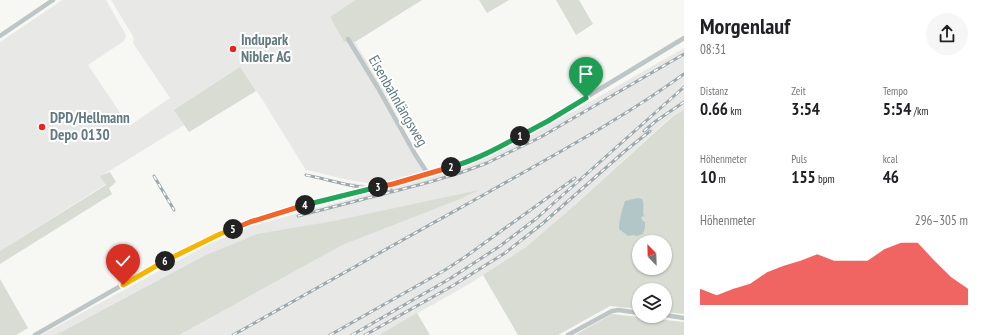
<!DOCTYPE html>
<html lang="de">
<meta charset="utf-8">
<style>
body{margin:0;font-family:"PT Sans Narrow",sans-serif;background:#f6f6f6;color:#202124;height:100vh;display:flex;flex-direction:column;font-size:15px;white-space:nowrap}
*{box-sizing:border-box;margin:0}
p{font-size:13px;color:#757577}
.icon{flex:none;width:22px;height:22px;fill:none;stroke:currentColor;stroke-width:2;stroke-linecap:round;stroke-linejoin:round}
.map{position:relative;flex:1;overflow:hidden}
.side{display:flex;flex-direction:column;background:#fff;width:300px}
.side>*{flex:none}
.needle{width:26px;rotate:337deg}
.buttons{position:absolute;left:632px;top:235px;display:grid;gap:8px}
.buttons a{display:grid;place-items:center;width:40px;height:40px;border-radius:50%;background:#fff;box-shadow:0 1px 3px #0004;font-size:20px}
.pin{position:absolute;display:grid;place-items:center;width:34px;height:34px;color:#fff;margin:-41px -17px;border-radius:50% 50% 50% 0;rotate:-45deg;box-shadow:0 0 4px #0007}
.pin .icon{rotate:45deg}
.km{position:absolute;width:20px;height:20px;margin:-10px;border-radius:50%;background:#222;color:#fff;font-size:11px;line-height:20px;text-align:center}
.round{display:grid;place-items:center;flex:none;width:42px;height:42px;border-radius:21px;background:#f6f6f6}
.overview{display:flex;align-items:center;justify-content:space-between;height:68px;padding:0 16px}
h1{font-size:22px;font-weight:800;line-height:30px}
.stats{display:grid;grid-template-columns:repeat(3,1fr);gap:6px;height:68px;padding:4px 16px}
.stats div{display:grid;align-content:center}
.stats b{font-size:17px;font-weight:800}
.stats small{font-size:11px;font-weight:400}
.stats p{font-size:11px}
.chart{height:112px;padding:8px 16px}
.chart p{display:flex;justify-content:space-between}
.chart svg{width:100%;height:72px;margin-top:4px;fill:#eb2320;opacity:.7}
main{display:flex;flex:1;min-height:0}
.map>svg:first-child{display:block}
.built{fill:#e8e8e7}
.green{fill:#d8dcd3;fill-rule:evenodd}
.water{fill:#b3c6c7}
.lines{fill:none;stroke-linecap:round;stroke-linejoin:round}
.street{stroke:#bec5c7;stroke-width:4.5}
.rail-casing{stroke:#9da8ac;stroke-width:3}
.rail{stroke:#fff;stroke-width:1.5;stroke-dasharray:4.5;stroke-linecap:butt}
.split-1-casing{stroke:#fff;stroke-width:8}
.split-2-casing{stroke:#fff;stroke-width:8}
.split-3-casing{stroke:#fff;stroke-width:8}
.split-4-casing{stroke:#fff;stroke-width:8}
.split-5-casing{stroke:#fff;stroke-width:8}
.split-6-casing{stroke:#fff;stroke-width:8}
.split-7-casing{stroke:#fff;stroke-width:8}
.split-1{stroke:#22a559;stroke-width:5}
.split-2{stroke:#22a559;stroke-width:5}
.split-3{stroke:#f0652b;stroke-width:5}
.split-4{stroke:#22a559;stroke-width:5}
.split-5{stroke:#f0652b;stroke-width:5}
.split-6{stroke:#f5b400;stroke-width:5}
.split-7{stroke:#f5b400;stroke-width:5}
.poi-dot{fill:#eb2320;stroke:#fff;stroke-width:1.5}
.labels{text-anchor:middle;stroke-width:4;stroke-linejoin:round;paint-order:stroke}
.poi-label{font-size:15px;font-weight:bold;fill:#617a81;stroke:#fff;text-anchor:start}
.street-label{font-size:15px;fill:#617a81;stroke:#fff}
</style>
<main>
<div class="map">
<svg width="684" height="335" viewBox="0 0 684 335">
<rect width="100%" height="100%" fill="#f7f7f4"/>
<polygon class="built" points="62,0 106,0 126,35 124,41 88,65 129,126 170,98 133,43 134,38 111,0 355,0 330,17 344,42 355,42 382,87 416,153 425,173 393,182 431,175 469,164 551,124 684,48 684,110 675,115 664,123 576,204 526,247 471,283 379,335 41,335 207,245 251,226 354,198 352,183 376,186 389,183 375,184 348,180 307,170 307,172 262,99 240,68 175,110 184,125 101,176 106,184 0,251 0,42"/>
<g class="green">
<polygon points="355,0 422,0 355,42 344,42 330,17"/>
<polygon points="479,0 509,0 487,13"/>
<polygon points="556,0 579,0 593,24 576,35"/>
<polygon points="240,67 256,91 189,132 174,110"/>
<path d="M684,110V314L665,312V290H639V309L610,306L558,335H518L483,275L526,247L576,204L664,124L675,115ZM639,242H665V268H639Z"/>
<polygon points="110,172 116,182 109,188 112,194 0,264 0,251 106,185 100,176"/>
<polygon points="479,190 460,199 342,245 179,335 56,335 204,256 257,234 334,221"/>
<polygon points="0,279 28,328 16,335 0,335"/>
<polygon points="417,313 430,335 379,335"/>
<polygon points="612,314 684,322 684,335 575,335"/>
</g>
<path class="water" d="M637,198L642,199C645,204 642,211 644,216L641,217L642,220L645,222V227L643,234L637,236L633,235L628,236L619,229C619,220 622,210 625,201Z"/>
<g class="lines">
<g class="street">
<polyline points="0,36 53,0"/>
<polyline points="348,39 378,88 415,154 428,174"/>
<polyline points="665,315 684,318"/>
<polyline points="35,335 159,264 220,234 250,222 283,211 319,201 393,184 465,163 481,156 515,139 547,121 684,38"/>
<polyline points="568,335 612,311 619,310 639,313"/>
</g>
<g class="rail-casing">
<g id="rail">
<polyline points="644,131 656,121 684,102"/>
<path d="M306,175C335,181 361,190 391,189"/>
<polyline points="154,176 174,210"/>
<polyline points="298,216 426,183 460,173 487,163 539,138 684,54"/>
<path d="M233,335C317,288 402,240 487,193C554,155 622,119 684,74"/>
<polyline points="330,335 445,270 465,257 575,178"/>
<polyline points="352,335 451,278 500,246 537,218 684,87"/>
<polyline points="365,335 454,285 505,253 542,224 625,151 650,131"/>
</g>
</g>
<use href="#rail" class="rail"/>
</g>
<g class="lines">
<g class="split-1-casing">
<polyline id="split-1" points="520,136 548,121 586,98"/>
</g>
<g class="split-2-casing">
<path id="split-2" d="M451,167C476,160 498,148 520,136"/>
</g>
<g class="split-3-casing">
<polyline id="split-3" points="378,187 393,184 451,167"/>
</g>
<g class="split-4-casing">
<polyline id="split-4" points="305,205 378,187"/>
</g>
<g class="split-5-casing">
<polyline id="split-5" points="233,229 250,222 305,205"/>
</g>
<g class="split-6-casing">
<polyline id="split-6" points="165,261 220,234 233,229"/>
</g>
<g class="split-7-casing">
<polyline id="split-7" points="123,285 165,261"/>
</g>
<use href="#split-1" class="split-1"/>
<use href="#split-2" class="split-2"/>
<use href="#split-3" class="split-3"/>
<use href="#split-4" class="split-4"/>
<use href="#split-5" class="split-5"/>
<use href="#split-6" class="split-6"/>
<use href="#split-7" class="split-7"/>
</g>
<g class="poi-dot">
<circle cx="233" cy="49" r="4"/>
<circle cx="42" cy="127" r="4"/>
</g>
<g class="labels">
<g class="poi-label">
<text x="241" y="45">Indupark<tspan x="241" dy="17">Nibler AG</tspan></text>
<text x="50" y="123">DPD/Hellmann<tspan x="50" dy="17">Depo 0130</tspan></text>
</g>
<g class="street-label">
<text transform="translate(398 101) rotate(60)" y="5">Eisenbahnlängsweg</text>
</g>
</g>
</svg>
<div class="buttons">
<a><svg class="needle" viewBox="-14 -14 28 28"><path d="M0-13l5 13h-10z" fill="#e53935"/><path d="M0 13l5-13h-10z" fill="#757577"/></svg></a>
<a><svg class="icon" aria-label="layers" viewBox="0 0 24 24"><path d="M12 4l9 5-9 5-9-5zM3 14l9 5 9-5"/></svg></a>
</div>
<div class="pin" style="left:586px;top:98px;background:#1e9e55"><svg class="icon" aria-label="arrive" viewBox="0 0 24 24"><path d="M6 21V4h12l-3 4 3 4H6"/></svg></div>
<div class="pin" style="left:123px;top:285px;background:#d93025"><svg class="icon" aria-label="check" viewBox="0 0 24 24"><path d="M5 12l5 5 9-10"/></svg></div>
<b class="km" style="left:520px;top:136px">1</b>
<b class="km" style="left:451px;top:167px">2</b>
<b class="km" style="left:378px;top:187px">3</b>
<b class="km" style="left:305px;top:205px">4</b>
<b class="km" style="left:233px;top:229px">5</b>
<b class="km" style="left:165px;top:261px">6</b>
</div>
<section class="side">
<div class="overview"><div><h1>Morgenlauf</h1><p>08:31</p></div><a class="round"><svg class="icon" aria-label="share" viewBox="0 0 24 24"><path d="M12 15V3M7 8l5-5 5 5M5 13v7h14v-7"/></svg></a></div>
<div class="stats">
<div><p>Distanz</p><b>0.66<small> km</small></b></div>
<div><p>Zeit</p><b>3:54</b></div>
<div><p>Tempo</p><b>5:54<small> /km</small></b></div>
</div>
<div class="stats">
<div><p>Höhenmeter</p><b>10<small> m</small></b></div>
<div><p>Puls</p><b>155<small> bpm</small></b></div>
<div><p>kcal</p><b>46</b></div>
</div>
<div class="chart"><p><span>Höhenmeter</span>296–305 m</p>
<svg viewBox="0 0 160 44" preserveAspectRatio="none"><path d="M0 44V34L10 38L20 34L30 31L40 24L50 20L60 17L70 13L80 17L90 17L100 17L110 10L120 6L130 6L140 17L150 27L160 34V44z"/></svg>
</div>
</section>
</main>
